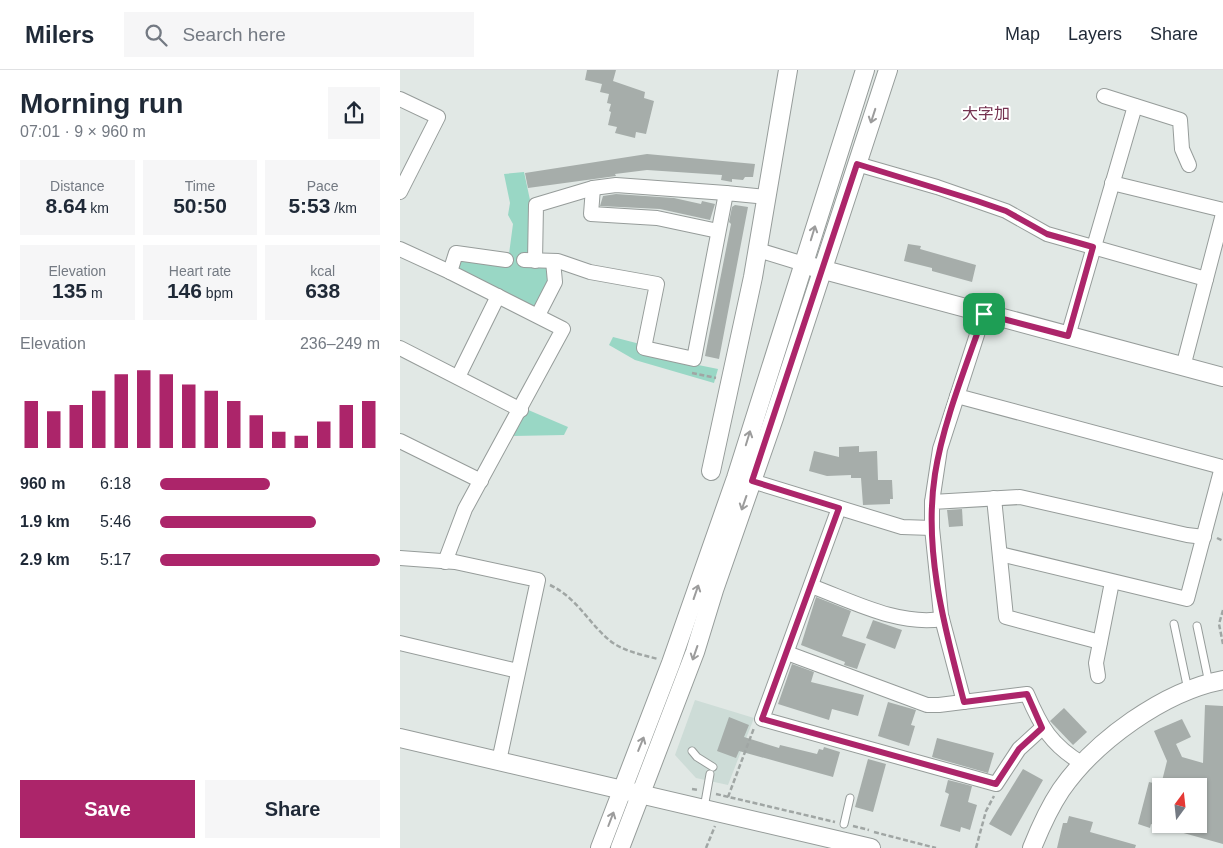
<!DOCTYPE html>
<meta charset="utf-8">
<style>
body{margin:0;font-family:Helvetica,"Noto Sans JP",sans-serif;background:#f6f6f7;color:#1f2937;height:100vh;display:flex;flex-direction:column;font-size:19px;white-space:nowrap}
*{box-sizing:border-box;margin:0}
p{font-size:16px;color:#747a83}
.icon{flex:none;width:28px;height:28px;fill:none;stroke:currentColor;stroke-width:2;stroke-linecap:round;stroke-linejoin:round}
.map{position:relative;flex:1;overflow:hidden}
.panel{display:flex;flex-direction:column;background:#fff;width:400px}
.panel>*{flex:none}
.needle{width:32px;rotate:15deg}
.controls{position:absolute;left:752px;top:708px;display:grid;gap:10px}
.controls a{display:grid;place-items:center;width:55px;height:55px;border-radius:0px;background:#fff;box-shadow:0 1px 4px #0004;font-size:25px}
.pin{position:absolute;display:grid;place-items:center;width:42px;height:42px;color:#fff;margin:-21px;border-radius:10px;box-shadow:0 2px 8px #0006}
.round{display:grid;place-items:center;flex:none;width:52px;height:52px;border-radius:0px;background:#f6f6f7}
.headline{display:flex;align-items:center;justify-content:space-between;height:85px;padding:0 20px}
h1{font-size:28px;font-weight:600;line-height:38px}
.figures{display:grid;grid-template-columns:repeat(3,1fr);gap:8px;height:85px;padding:5px 20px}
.figures div{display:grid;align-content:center;border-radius:0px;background:#f6f6f7;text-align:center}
.figures b{font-size:21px;font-weight:600}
.figures small{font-size:14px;font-weight:400}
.figures p{font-size:14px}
.chart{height:140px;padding:10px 20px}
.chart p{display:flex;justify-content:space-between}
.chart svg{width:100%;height:90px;margin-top:5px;stroke:#ac256a;stroke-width:6}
.cta{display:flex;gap:10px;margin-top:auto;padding:10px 20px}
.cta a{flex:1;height:58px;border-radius:0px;background:#ac256a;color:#fff;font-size:20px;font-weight:600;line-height:58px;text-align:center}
.cta a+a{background:#f6f6f7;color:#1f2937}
ul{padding:0 20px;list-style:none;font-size:16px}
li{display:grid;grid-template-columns:80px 60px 1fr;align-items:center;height:38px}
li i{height:12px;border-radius:6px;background:#ac256a}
header{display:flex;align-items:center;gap:30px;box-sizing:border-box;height:70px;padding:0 25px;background:#fff;border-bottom:1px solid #e0e1e3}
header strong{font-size:24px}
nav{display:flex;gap:28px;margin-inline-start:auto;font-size:18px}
.search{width:350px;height:45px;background:#f6f6f7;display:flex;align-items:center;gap:12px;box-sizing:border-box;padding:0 18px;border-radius:0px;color:#747a83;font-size:19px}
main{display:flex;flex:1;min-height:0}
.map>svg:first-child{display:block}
.built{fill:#cddcd7}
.green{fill:#99d7c5}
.building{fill:#a6adaa}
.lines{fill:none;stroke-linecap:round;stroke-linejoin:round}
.service-casing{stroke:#969c9a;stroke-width:9}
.minor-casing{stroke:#969c9a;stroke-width:16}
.tertiary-casing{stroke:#969c9a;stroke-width:20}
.path{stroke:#a0a6a4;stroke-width:2.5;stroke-dasharray:5 2.5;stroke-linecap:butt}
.service{stroke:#fff;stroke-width:7}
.minor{stroke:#fff;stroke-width:14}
.tertiary{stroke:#fff;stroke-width:18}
.oneway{stroke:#9c9c9c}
.route-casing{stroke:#fff;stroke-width:10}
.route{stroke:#ac256a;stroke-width:6}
.labels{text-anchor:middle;stroke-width:4;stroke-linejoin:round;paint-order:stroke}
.quarter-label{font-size:16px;fill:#74314f;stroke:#fff}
</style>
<header>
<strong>Milers</strong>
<div class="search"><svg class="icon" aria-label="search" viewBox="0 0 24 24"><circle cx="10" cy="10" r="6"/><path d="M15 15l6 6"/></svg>Search here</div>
<nav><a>Map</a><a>Layers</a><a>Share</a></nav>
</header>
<main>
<section class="panel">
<div class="headline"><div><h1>Morning run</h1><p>07:01 · 9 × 960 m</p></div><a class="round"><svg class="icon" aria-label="share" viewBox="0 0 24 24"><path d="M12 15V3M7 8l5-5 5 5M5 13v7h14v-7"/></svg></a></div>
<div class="figures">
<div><p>Distance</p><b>8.64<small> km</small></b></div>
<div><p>Time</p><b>50:50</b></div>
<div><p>Pace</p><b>5:53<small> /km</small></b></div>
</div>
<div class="figures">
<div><p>Elevation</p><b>135<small> m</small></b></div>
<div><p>Heart rate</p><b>146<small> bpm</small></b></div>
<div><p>kcal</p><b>638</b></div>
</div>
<div class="chart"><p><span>Elevation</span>236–249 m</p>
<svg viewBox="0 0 160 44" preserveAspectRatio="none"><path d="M5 44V21M15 44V26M25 44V23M35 44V16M45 44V8M55 44V6M65 44V8M75 44V13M85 44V16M95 44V21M105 44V28M115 44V36M125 44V38M135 44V31M145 44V23M155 44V21"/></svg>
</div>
<ul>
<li><b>960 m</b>6:18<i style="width:50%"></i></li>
<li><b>1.9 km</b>5:46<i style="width:71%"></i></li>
<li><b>2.9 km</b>5:17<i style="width:100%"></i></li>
</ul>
<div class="cta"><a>Save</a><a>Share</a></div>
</section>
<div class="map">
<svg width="823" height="778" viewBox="0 0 823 778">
<rect width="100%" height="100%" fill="#e1e8e5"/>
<polygon class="built" points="295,630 354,648 328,715 296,708 275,685"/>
<g class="green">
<polygon points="124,102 130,130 129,181 125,185 148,195 150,210 138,235 132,237 57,200 58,188 109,184 113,154 108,145 110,133 104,104"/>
<polygon points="213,267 240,274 239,283 318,299 314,313 235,290 209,275"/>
<polygon points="126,339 168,357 164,365 113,366"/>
</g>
<g class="building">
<polygon points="187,0 216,0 213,11 245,22 244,28 254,31 246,64 236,62 235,68 215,63 217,57 208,55 211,42 209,41 211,34 207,33 209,24 200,22 202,14 185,10"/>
<polygon points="247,84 355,94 353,107 345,107 343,110 332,109 332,112 321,110 322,105 247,100 215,104 216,106 128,118 125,103"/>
<polygon points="216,124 274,128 301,134 302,131 315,134 310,150 260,139 200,136 203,126"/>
<polygon points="335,135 348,137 319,289 305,286 331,154 329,152 332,137"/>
<polygon points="508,174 521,176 520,179 576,195 572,212 532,201 532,198 504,191"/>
<polygon points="459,376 459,382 477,381 478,410 492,410 493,429 490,429 490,434 463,435 461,408 451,408 451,405 427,406 409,401 414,381 439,387 439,377"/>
<polygon points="562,439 563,456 549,457 547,440"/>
<polygon points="416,527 451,541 442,566 466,574 457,599 444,595 445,592 401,575"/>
<polygon points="473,550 502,560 495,579 466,568"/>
<polygon points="392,594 414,602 411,612 464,625 458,646 432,639 429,650 378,634"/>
<polygon points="488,632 516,640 511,655 515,656 509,676 478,666"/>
<polygon points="805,635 823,636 823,774 762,757 763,754 799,754 799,716 761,716 761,757 751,754 750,758 738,754 749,712 761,715 767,691 754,661 782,649 791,667 776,674 782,687 803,693"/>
<polygon points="664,638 687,662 673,675 650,651"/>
<polygon points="329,647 349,655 344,667 379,678 380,675 417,684 419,679 423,680 424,677 440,682 433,707 339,681 336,688 317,681"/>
<polygon points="537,668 594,683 588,703 532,687"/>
<polygon points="468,689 486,694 473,742 455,737"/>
<polygon points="623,699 643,710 611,766 589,754"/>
<polygon points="548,710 572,716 568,732 577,735 570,760 561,757 560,762 540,756 549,724 545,722"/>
<polygon points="669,746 693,752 690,762 736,775 735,778 657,778 663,753 667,753"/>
</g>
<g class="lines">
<g class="service-casing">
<g id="service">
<polyline points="774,554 788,620"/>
<polyline points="797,556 809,613"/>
<polyline points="292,681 297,687 313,697"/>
<polyline points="304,738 310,704"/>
<polyline points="444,754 450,728"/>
</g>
</g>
<g class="minor-casing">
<g id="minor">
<polyline points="704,26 780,50 782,79 789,95"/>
<polyline points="0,29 38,47 0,122"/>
<polyline points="457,94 537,117 606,141 647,164 806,209"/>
<polyline points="712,113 823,140"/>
<polyline points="193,118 191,144 257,148 318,161"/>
<polyline points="0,179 50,202"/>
<polyline points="358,180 404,194"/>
<polyline points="124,190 158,191 190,202 257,214 244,278 294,289 326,123 367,127"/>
<polyline points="135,191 136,135 193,118 216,115 326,123"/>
<polyline points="138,245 155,212 153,191"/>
<polyline points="668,266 735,36"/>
<polyline points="0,278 121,340"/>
<polyline points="783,297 823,144"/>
<polyline points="58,307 98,226"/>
<polyline points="557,326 822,397 787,529 600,484"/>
<polyline points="0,371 81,411"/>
<polyline points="352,411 502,457 532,458"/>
<polyline points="594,428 606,547 700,572"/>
<polyline points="532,432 540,379 584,243"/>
<polyline points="439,438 362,649 596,714 619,679 642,658"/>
<polyline points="0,488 55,492 138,510 99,691"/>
<polyline points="45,492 65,439 163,259 50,202 56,183 106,190"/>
<path d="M411,516C452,531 498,556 542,549"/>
<polyline points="0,573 118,601"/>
<path d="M387,583L527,635H539L627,624C641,657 651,675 683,694"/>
<polyline points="698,606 696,593 712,512"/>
<polyline points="564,632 541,545 532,458 532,432 620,427 787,465 804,467"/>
</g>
</g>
<g class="tertiary-casing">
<g id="tertiary">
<polyline points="413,197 823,307"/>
<polyline points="311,401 353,207 388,0"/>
<polyline points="0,668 471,778"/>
<polyline points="200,778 271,593 336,408 465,0"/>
<polyline points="220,778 295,582 314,520 374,348 488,0"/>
<path d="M632,778C640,758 649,738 661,720C695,671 764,621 823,610"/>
</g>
</g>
<g class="path">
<polyline points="292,303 316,308"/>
<polyline points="817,468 823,471"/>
<path d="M150,515C179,529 189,555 213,573C227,582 243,585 258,589"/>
<polyline points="823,540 819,554 823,574"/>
<polyline points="292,719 299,720"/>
<polyline points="316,724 435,752"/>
<polyline points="328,727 354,658"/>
<polyline points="453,756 469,760"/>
<polyline points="474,762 536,778"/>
<polyline points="306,778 315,756"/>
<polyline points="576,778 586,741 594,726"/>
</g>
<use href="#service" class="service"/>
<use href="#minor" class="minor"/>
<use href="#tertiary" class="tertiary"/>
</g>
<defs><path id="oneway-shaft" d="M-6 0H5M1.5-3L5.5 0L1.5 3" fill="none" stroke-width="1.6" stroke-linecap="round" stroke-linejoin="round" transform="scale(1.25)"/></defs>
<g class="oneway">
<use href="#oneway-shaft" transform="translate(473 46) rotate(108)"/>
<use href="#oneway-shaft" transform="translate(413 163) rotate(-73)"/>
<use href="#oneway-shaft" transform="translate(348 368) rotate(-73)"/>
<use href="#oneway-shaft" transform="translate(344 433) rotate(109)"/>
<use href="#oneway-shaft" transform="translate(296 522) rotate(-71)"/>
<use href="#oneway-shaft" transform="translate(295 583) rotate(109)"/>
<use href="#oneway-shaft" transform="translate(241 674) rotate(-68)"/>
<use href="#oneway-shaft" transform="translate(211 749) rotate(-69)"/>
</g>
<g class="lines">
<g class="route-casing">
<path id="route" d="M457,94L577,131L606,141L647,164L693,177L668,266L584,244C567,294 543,352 535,404C523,481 545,559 564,632L627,624L642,658L619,679L596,714L362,649L439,438L352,411Z"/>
</g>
<use href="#route" class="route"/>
</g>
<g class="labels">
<g class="quarter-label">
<text x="586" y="49">大字加</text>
</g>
</g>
</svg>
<div class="controls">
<a><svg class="needle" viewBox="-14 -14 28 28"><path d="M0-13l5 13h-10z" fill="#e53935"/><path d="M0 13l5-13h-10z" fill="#747a83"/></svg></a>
</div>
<div class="pin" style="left:584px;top:244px;background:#1e9e55"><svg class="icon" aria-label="arrive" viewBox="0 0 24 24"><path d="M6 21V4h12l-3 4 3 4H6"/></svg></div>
</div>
</main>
